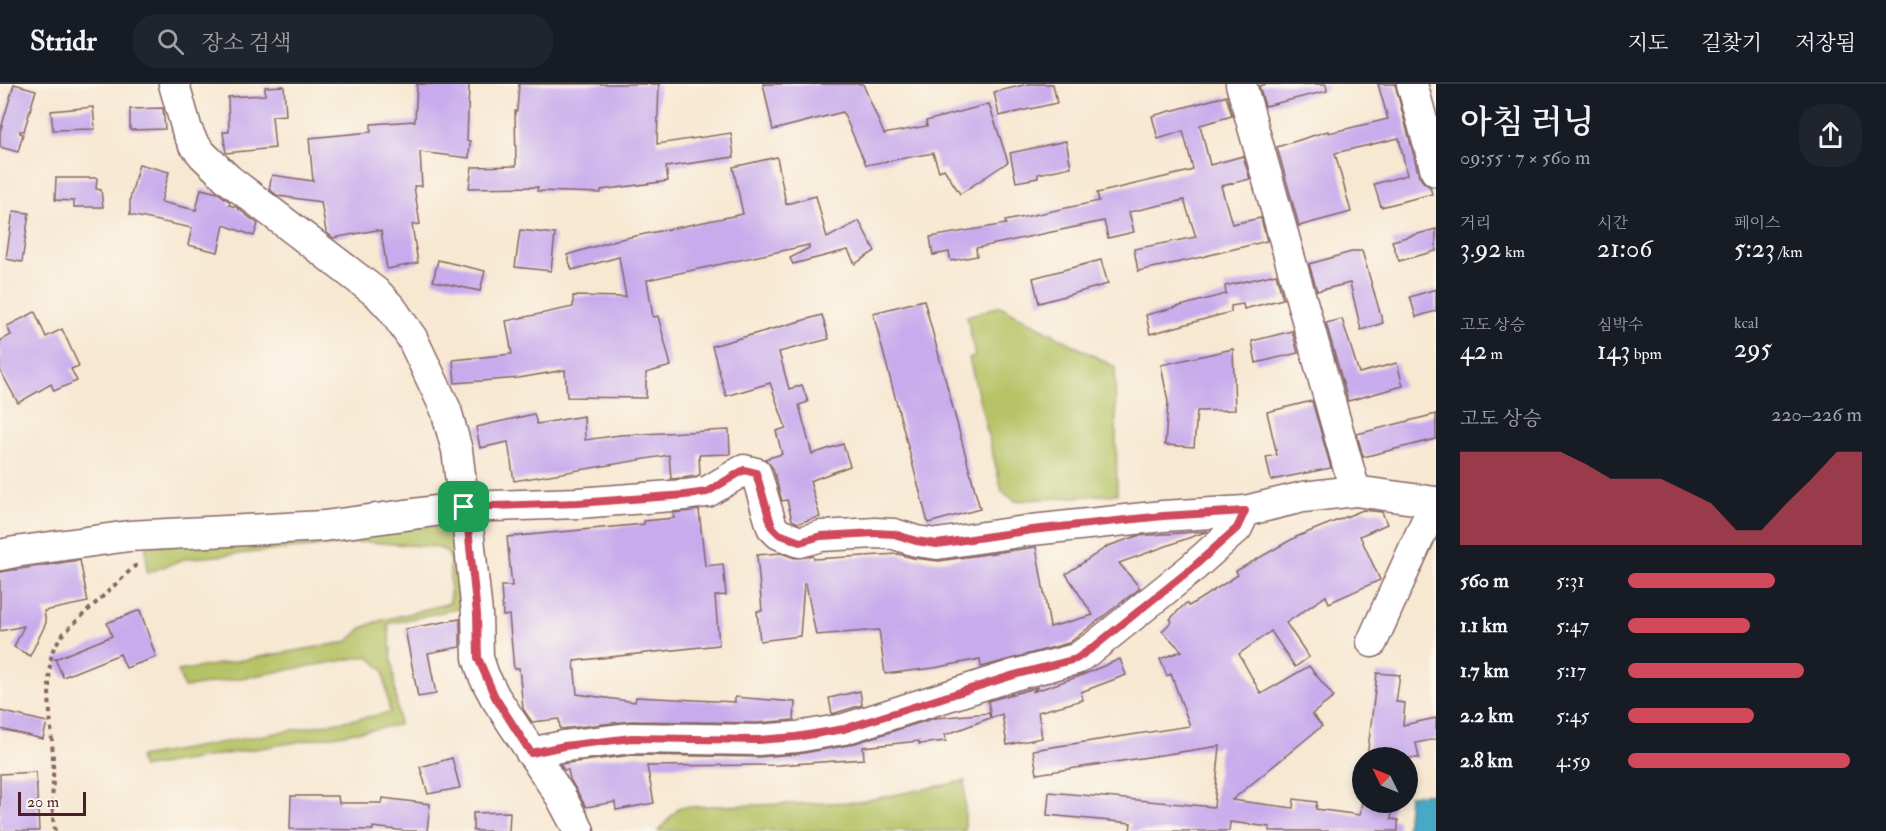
<!DOCTYPE html>
<html lang="ko">
<meta charset="utf-8">
<style>
body{margin:0;font-family:"IM FELL Double Pica","Noto Serif KR",serif;background:#20242c;color:#f1f3f6;height:100vh;display:flex;flex-direction:column;font-size:22px;white-space:nowrap}
*{box-sizing:border-box;margin:0}
p{font-size:20px;color:#9ea1a6}
.icon{flex:none;width:33px;height:33px;fill:none;stroke:currentColor;stroke-width:2;stroke-linecap:round;stroke-linejoin:round}
.map{position:relative;flex:1;overflow:hidden}
.side{display:flex;flex-direction:column;background:#171b24;width:450px}
.side>*{flex:none}
.needle{width:39px;rotate:313deg}
.fabs{position:absolute;left:1352px;top:663px;display:grid;gap:12px}
.fabs a{display:grid;place-items:center;width:66px;height:66px;border-radius:50%;background:#171b24;box-shadow:0 3px 9px #0003;font-size:30px}
.scale{position:absolute;left:18px;bottom:15px;width:68px;box-sizing:border-box;padding-left:6px;border:3px solid #4a1f2b;border-top:0;font-size:16px;line-height:21px;white-space:nowrap;color:#4a1f2b;-webkit-text-stroke:4px #fbf7ec;paint-order:stroke}
.pin{position:absolute;display:grid;place-items:center;width:51px;height:51px;color:#fff;margin:-26px;border-radius:12px;box-shadow:0 3px 9px #0006}
.round{display:grid;place-items:center;flex:none;width:63px;height:63px;border-radius:24px;background:#20242c}
.overview{display:flex;align-items:center;justify-content:space-between;height:102px;padding:0 24px}
h1{font-size:33px;font-weight:600;line-height:45px}
.stats{display:grid;grid-template-columns:repeat(3,1fr);gap:9px;height:102px;padding:6px 24px}
.stats div{display:grid;align-content:center}
.stats b{font-size:26px;font-weight:600}
.stats small{font-size:16px;font-weight:400}
.stats p{font-size:16px}
.chart{height:168px;padding:12px 24px}
.chart p{display:flex;justify-content:space-between}
.chart svg{width:100%;height:108px;margin-top:6px;fill:#d1495b;opacity:.7}
ul{padding:0 24px;list-style:none;font-size:20px}
li{display:grid;grid-template-columns:96px 72px 1fr;align-items:center;height:45px}
li i{height:15px;border-radius:8px;background:#d1495b}
header{display:flex;align-items:center;gap:36px;box-sizing:border-box;height:84px;padding:0 30px;background:#171b24;border-bottom:2px solid #363941}
header strong{font-size:28px}
nav{display:flex;gap:33px;margin-inline-start:auto;font-size:21px}
.search{width:420px;height:54px;background:#20242c;display:flex;align-items:center;gap:15px;box-sizing:border-box;padding:0 21px;border-radius:24px;color:#9ea1a6;font-size:22px}
main{display:flex;flex:1;min-height:0}
.map>svg:first-child{display:block}
.green{fill:#b5c265;stroke:#807048;stroke-width:1.5}
.water{fill:#46a9c5;stroke:#486478;stroke-width:1.5}
.building{fill:#c8abec}
.lines{fill:none;stroke-linecap:round;stroke-linejoin:round}
.minor-casing{stroke:#876565;stroke-width:33}
.path{stroke:#876565;stroke-width:4;stroke-dasharray:4.5 4.5;stroke-linecap:butt}
.minor{stroke:#fff;stroke-width:30}
.route-casing{stroke:#fff;stroke-width:12}
.route{stroke:#d1495b;stroke-width:8}
</style>
<header>
<strong>Stridr</strong>
<div class="search"><svg class="icon" aria-label="search" viewBox="0 0 24 24"><circle cx="10" cy="10" r="6"/><path d="M15 15l6 6"/></svg>장소 검색</div>
<nav><a>지도</a><a>길찾기</a><a>저장됨</a></nav>
</header>
<main>
<div class="map">
<svg width="1436" height="747" viewBox="0 0 1436 747">
<rect width="100%" height="100%" fill="#fbf7ec"/>
<filter id="ink" filterUnits="userSpaceOnUse"><feTurbulence type="fractalNoise" baseFrequency=".0167" numOctaves="2"/><feDisplacementMap in="SourceGraphic" scale="12" xChannelSelector="R" yChannelSelector="G"/><feConvolveMatrix kernelMatrix="1 2 1 2 8 2 1 2 1" color-interpolation-filters="sRGB"/></filter>
<filter id="wash" filterUnits="userSpaceOnUse"><feTurbulence type="fractalNoise" baseFrequency=".008" numOctaves="4" result="noise"/><feDisplacementMap in="SourceGraphic" scale="24" xChannelSelector="R" yChannelSelector="G"/><feGaussianBlur stdDeviation="1.35" result="paint"/><feColorMatrix in="noise" values="0 0 0 0 0 0 0 0 0 0 0 0 0 0 0 0 0 1.4 0 .05"/><feComposite in="paint" operator="in"/></filter>
<g filter="url(#wash)">
<rect width="100%" height="100%" fill="#f7e8d2"/>
<g class="green">
<polygon points="1000,222 1115,283 1117,410 1015,417 1002,407 969,274 975,273 967,232"/>
<polygon points="430,442 458,446 460,524 388,540 399,641 142,684 139,673 390,629 383,586 368,572 184,604 178,587 347,558 362,544 376,538 450,519 450,474 446,467 436,463 366,458 184,475 147,489 146,462"/>
<polygon points="965,697 965,747 658,747 680,723 858,718"/>
</g>
<polygon class="water" points="1436,709 1436,747 1406,747 1409,711"/>
<g id="blocks">
<g class="building">
<polygon points="14,0 36,6 24,47 20,47 20,49 23,50 18,68 0,63 0,48"/>
<polygon points="417,0 469,0 467,57 470,57 469,74 420,68 422,102 414,102 420,140 412,141 418,179 387,185 381,147 377,147 377,146 333,154 326,148 321,118 278,112 269,105 272,91 313,97 309,54 371,48 371,40 415,37"/>
<polygon points="519,0 659,0 657,60 731,49 734,73 666,83 668,97 601,106 601,109 537,107 538,103 469,104 472,83 516,82 515,27 517,27"/>
<polygon points="763,0 863,0 884,50 927,42 926,37 989,20 1008,78 960,110 944,85 939,87 933,69 866,81 843,28 773,46"/>
<polygon points="1028,0 1053,0 1057,19 999,32 994,8"/>
<polygon points="1267,0 1326,0 1327,7 1265,22 1259,2"/>
<polygon points="1378,0 1395,0 1419,92 1424,99 1430,103 1432,110 1381,123 1374,100 1407,91 1399,54 1335,69 1351,128 1299,142 1277,63 1328,47 1329,49 1388,35"/>
<polygon points="284,2 286,31 272,32 275,64 226,69 223,48 229,48 228,13 265,11 265,3"/>
<polygon points="1226,12 1232,32 1200,41 1210,81 1243,72 1250,95 1221,102 1232,140 1261,134 1267,157 1189,176 1138,187 1134,165 1196,153 1184,116 1129,128 1134,148 1108,154 1104,137 976,164 977,172 951,177 949,168 933,171 930,153 1006,140 1005,137 1099,117 1097,109 1190,87 1193,85 1183,47 1158,55 1152,32"/>
<polygon points="93,23 95,45 53,46 51,27"/>
<polygon points="163,24 165,45 130,46 130,25"/>
<polygon points="1066,57 1071,83 1038,90 1038,94 1016,98 1010,69"/>
<polygon points="777,73 786,120 816,112 827,154 859,137 875,167 855,180 848,166 793,180 790,174 809,164 809,161 647,196 653,233 658,232 671,282 646,289 646,314 567,313 565,286 519,294 455,299 453,276 512,270 506,237 573,223 573,212 626,213 619,173 572,186 567,171 616,156 743,130 733,83"/>
<polygon points="139,80 169,88 161,118 196,126 201,105 218,109 230,118 229,121 236,123 258,140 254,152 224,141 218,168 188,161 192,144 130,131 130,115"/>
<polygon points="56,94 97,94 96,105 101,106 103,123 74,123 74,117 55,116"/>
<polygon points="13,127 29,129 22,178 6,175"/>
<polygon points="1436,145 1436,167 1399,177 1392,157"/>
<polygon points="520,146 555,150 551,187 515,183"/>
<polygon points="1355,167 1362,167 1383,239 1361,246 1350,199 1317,207 1309,180"/>
<polygon points="438,176 485,187 480,207 433,197"/>
<polygon points="1101,176 1108,200 1039,219 1033,194"/>
<polygon points="1276,190 1283,215 1244,225 1243,220 1231,222 1231,228 1150,250 1146,231 1226,210 1225,202"/>
<polygon points="1436,205 1436,227 1416,233 1410,213"/>
<polygon points="924,216 980,425 928,439 873,229"/>
<polygon points="35,228 46,253 62,245 79,282 71,285 77,297 54,307 51,300 18,319 0,286 0,257 11,251 7,242"/>
<polygon points="822,231 829,255 779,268 789,305 802,301 808,318 799,321 812,370 843,360 850,382 810,397 820,433 798,439 792,436 787,416 782,417 773,384 765,375 782,370 776,347 786,344 770,299 726,312 712,262"/>
<polygon points="1342,235 1359,289 1397,279 1403,302 1348,317 1326,239"/>
<polygon points="1292,247 1298,269 1256,279 1252,257"/>
<polygon points="1233,265 1235,326 1197,327 1194,363 1165,361 1168,318 1161,281"/>
<polygon points="1312,317 1331,384 1271,396 1266,373 1277,371 1267,328"/>
<polygon points="534,330 537,340 584,332 585,356 620,351 729,346 730,370 699,371 700,391 683,394 671,395 669,371 514,397 508,358 480,364 476,343"/>
<polygon points="1436,330 1436,355 1363,373 1357,350"/>
<polygon points="699,426 705,482 723,480 726,511 715,512 719,561 574,577 577,610 635,618 636,613 735,618 735,613 795,618 794,636 757,639 631,637 560,645 559,635 532,638 523,625 519,584 514,585 509,531 503,532 501,502 512,502 507,453 644,440 644,437 674,434 673,429"/>
<polygon points="1363,426 1382,428 1387,440 1360,452 1380,496 1329,519 1326,512 1286,539 1309,573 1295,583 1271,547 1239,570 1261,610 1309,582 1334,613 1312,630 1322,642 1232,716 1293,724 1294,715 1317,718 1316,725 1360,731 1362,718 1393,718 1391,735 1398,736 1398,747 1270,747 1270,743 1230,738 1229,747 1130,747 1131,739 1047,731 1049,708 1214,723 1220,662 1037,690 1033,666 1190,642 1171,590 1167,592 1160,575 1182,567 1162,547 1172,537 1170,535 1186,519 1189,522 1238,491 1236,487 1296,453"/>
<polygon points="1208,447 1119,479 1140,504 1069,559 981,583 980,575 934,584 885,590 879,546 816,551 806,500 804,500 800,552 760,557 757,527 762,527 757,471 781,469 795,474 813,472 814,475 898,470 913,474 939,477 1036,463 1050,543 1093,531 1066,490 1108,462 1137,452"/>
<polygon points="80,476 88,518 44,527 46,539 30,572 14,563 24,542 0,547 0,488"/>
<polygon points="140,526 156,573 126,584 120,570 63,593 55,575 112,552 107,539"/>
<polygon points="460,535 460,563 428,569 436,610 418,613 405,545"/>
<polygon points="1120,575 1126,591 1081,608 1083,616 1038,628 1042,654 1007,661 1002,630 991,634 988,617 1038,603 1032,608 1080,592"/>
<polygon points="1377,589 1400,591 1396,618 1405,619 1403,641 1436,634 1436,655 1416,659 1419,674 1367,674"/>
<polygon points="860,607 862,621 832,630 829,614"/>
<polygon points="0,627 47,638 43,655 0,645"/>
<polygon points="989,629 990,634 945,651 946,657 919,660 919,657 863,663 864,675 778,681 647,682 654,719 616,726 615,718 586,723 570,695 568,686 564,686 560,680 632,671 758,673 798,670 849,661 935,634"/>
<polygon points="452,674 460,704 428,710 420,683"/>
<polygon points="36,688 39,747 0,747 0,690"/>
<polygon points="291,712 338,712 339,719 382,719 383,714 430,720 427,747 406,747 373,743 373,746 290,745"/>
<polygon points="510,728 509,747 473,747 473,729"/>
</g>
</g>
</g>
<g filter="url(#ink)">
<use href="#blocks" fill-opacity="0" stroke="#876565" stroke-width="1.5"/>
<g class="lines">
<g class="minor-casing">
<g id="minor">
<polyline points="174,0 187,46 193,59 203,71 228,95 378,210 392,225 412,254 446,326 457,366 464,423 468,444 477,530 478,574 484,592 495,613 561,713 579,747"/>
<polyline points="1241,0 1355,407"/>
<polyline points="1412,0 1436,87"/>
<polyline points="0,471 15,468 129,452 324,442 464,423 578,419 685,411 707,408 744,386 756,389 772,443 779,450 800,458 821,452 875,449 894,450 916,457 937,460 1032,446 1163,432 1245,427 1303,413 1355,407 1436,418"/>
<polyline points="1372,558 1435,418"/>
<polyline points="531,669 564,662 631,654 758,656 797,653 844,645 1014,591 1076,575 1095,562 1191,485 1237,444 1245,427"/>
</g>
</g>
<path class="path" d="M55,747C50,724 54,700 53,677C52,642 46,608 51,574C52,564 58,557 64,549L135,482L134,477"/>
<use href="#minor" class="minor"/>
</g>
</g>
<g class="lines" filter="url(#ink)">
<g class="route-casing">
<polygon id="route" points="744,386 756,389 772,443 779,450 800,458 821,452 875,449 894,450 916,457 937,460 1032,446 1163,432 1245,427 1237,444 1191,485 1095,562 1076,575 1014,591 844,645 796,653 758,656 632,654 564,662 531,669 495,613 478,574 477,530 468,444 464,423 578,419 685,411 707,408"/>
</g>
<use href="#route" class="route"/>
</g>
</svg>
<div class="fabs">
<a><svg class="needle" viewBox="-14 -14 28 28"><path d="M0-13l5 13h-10z" fill="#e53935"/><path d="M0 13l5-13h-10z" fill="#9ea1a6"/></svg></a>
</div>
<div class="scale">20 m</div>
<div class="pin" style="left:464px;top:423px;background:#1e9e55"><svg class="icon" aria-label="arrive" viewBox="0 0 24 24"><path d="M6 21V4h12l-3 4 3 4H6"/></svg></div>
</div>
<section class="side">
<div class="overview"><div><h1>아침 러닝</h1><p>09:55 · 7 × 560 m</p></div><a class="round"><svg class="icon" aria-label="share" viewBox="0 0 24 24"><path d="M12 15V3M7 8l5-5 5 5M5 13v7h14v-7"/></svg></a></div>
<div class="stats">
<div><p>거리</p><b>3.92<small> km</small></b></div>
<div><p>시간</p><b>21:06</b></div>
<div><p>페이스</p><b>5:23<small> /km</small></b></div>
</div>
<div class="stats">
<div><p>고도 상승</p><b>42<small> m</small></b></div>
<div><p>심박수</p><b>143<small> bpm</small></b></div>
<div><p>kcal</p><b>295</b></div>
</div>
<div class="chart"><p><span>고도 상승</span>220–226 m</p>
<svg viewBox="0 0 160 44" preserveAspectRatio="none"><path d="M0 44V6L10 6L20 6L30 6L40 6L50 11L60 17L70 17L80 17L90 22L100 27L110 38L120 38L130 27L140 17L150 6L160 6V44z"/></svg>
</div>
<ul>
<li><b>560 m</b>5:31<i style="width:63%"></i></li>
<li><b>1.1 km</b>5:47<i style="width:52%"></i></li>
<li><b>1.7 km</b>5:17<i style="width:75%"></i></li>
<li><b>2.2 km</b>5:45<i style="width:54%"></i></li>
<li><b>2.8 km</b>4:59<i style="width:95%"></i></li>
</ul>
</section>
</main>
